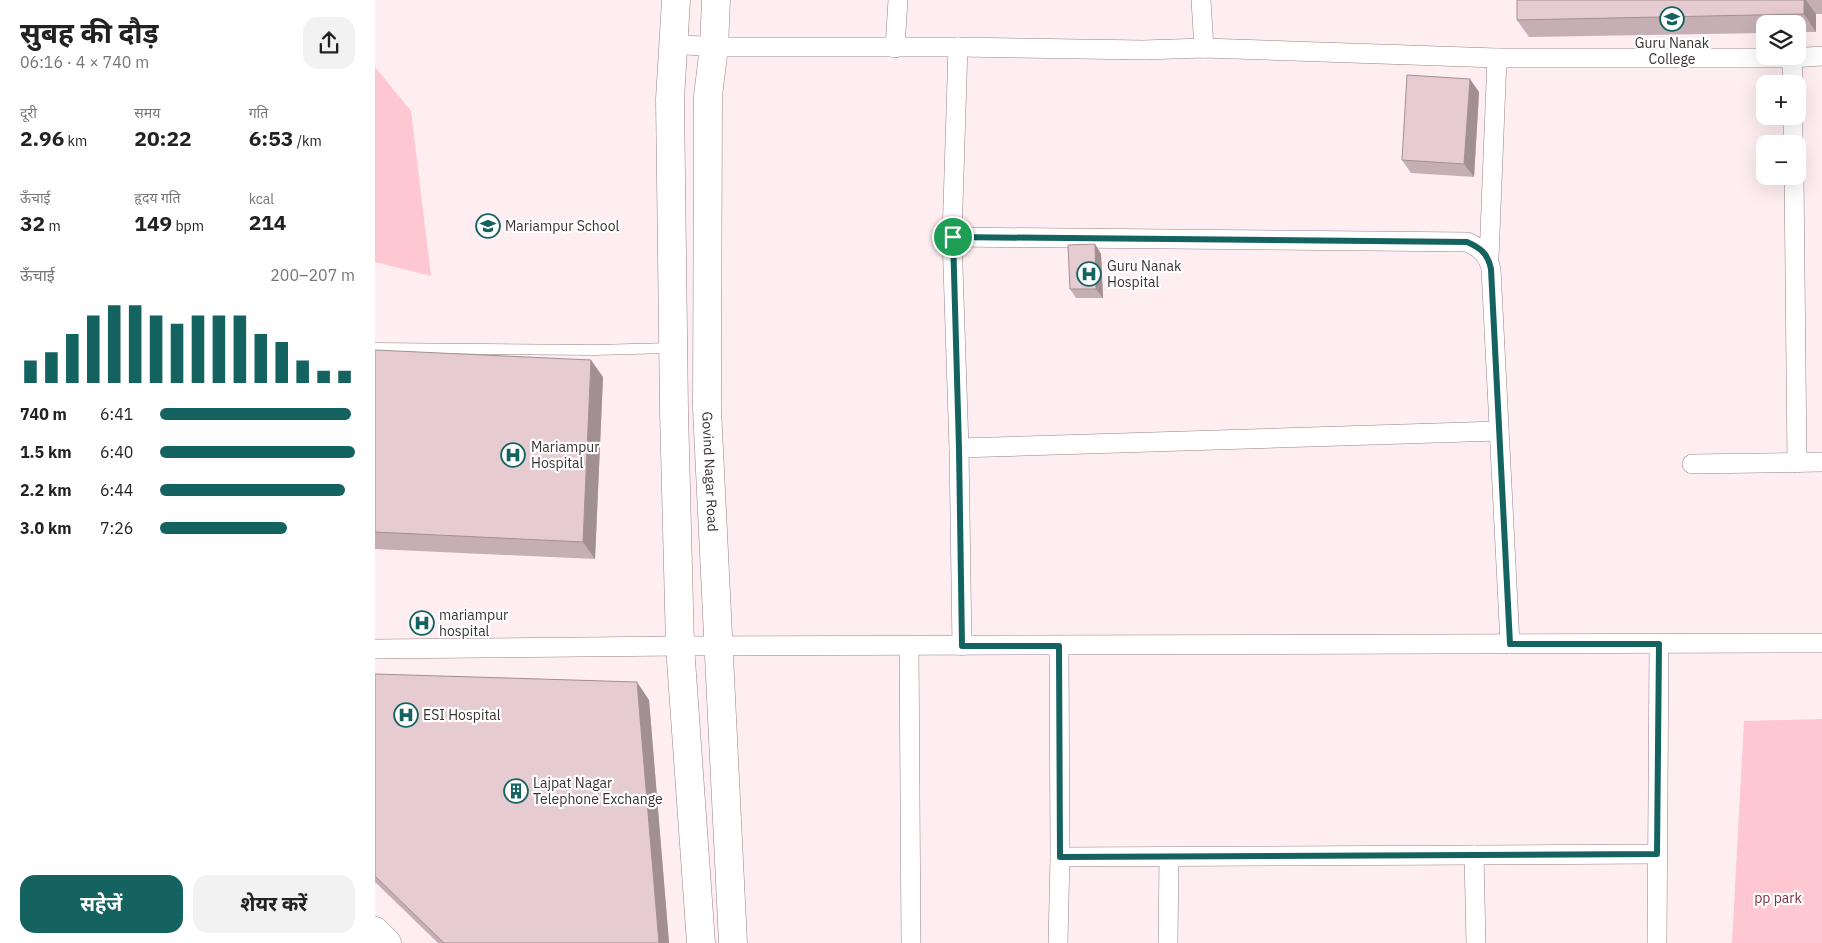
<!DOCTYPE html>
<html lang="hi">
<meta charset="utf-8">
<style>
body{margin:0;font-family:"IBM Plex Sans","Noto Sans Devanagari",sans-serif;background:#f2f2f2;color:#222;height:100vh;display:flex;flex-direction:column;font-size:19px;white-space:nowrap}
*{box-sizing:border-box;margin:0}
p{font-size:16px;color:#767676}
.icon{flex:none;width:28px;height:28px;fill:none;stroke:currentColor;stroke-width:2;stroke-linecap:round;stroke-linejoin:round}
.map{position:relative;flex:1;overflow:hidden}
.drawer{display:flex;flex-direction:column;background:#fff;width:375px}
.drawer>*{flex:none}
.controls{position:absolute;left:1381px;top:15px;display:grid;gap:10px}
.controls a{display:grid;place-items:center;width:50px;height:50px;border-radius:10px;background:#fff;box-shadow:0 5px 20px #0002;font-size:25px}
.pin{position:absolute;display:grid;place-items:center;width:42px;height:42px;color:#fff;margin:-21px;border:2px solid #fff;border-radius:50%;box-shadow:0 1px 5px #0007}
.round{display:grid;place-items:center;flex:none;width:52px;height:52px;border-radius:15px;background:#f2f2f2}
.head{display:flex;align-items:center;justify-content:space-between;height:85px;padding:0 20px}
h1{font-size:28px;font-weight:700;line-height:38px}
.stats{display:grid;grid-template-columns:repeat(3,1fr);gap:8px;height:85px;padding:5px 20px}
.stats div{display:grid;align-content:center}
.stats b{font-size:21px;font-weight:700}
.stats small{font-size:14px;font-weight:400}
.stats p{font-size:14px}
.chart{height:140px;padding:10px 20px}
.chart p{display:flex;justify-content:space-between}
.chart svg{width:100%;height:90px;margin-top:5px;stroke:#146360;stroke-width:6}
.button{display:flex;gap:10px;margin-top:auto;padding:10px 20px}
.button a{flex:1;height:58px;border-radius:15px;background:#146360;color:#fff;font-size:20px;font-weight:700;line-height:58px;text-align:center}
.button a+a{background:#f2f2f2;color:#222}
ul{padding:0 20px;list-style:none;font-size:16px}
li{display:grid;grid-template-columns:80px 60px 1fr;align-items:center;height:38px}
li i{height:12px;border-radius:6px;background:#146360}
main{display:flex;flex:1;min-height:0}
.map>svg:first-child{display:block}
.green{fill:#fec7d2}
.lines{fill:none;stroke-linecap:round;stroke-linejoin:round}
.lane-casing{stroke:#998186;stroke-width:11}
.street-casing{stroke:#998186;stroke-width:20}
.secondary-casing{stroke:#998186;stroke-width:29}
.lane{stroke:#fff;stroke-width:10}
.street{stroke:#fff;stroke-width:19}
.secondary{stroke:#fff;stroke-width:28}
.wall{fill:#c6afb4}
.shaded-wall{fill:#a18f92}
.building{fill:#e6ccd1;stroke:#a18f92}
.route-casing{stroke:#fff;stroke-width:10}
.route{stroke:#146360;stroke-width:6}
.labels{text-anchor:middle;stroke-width:4.5;stroke-linejoin:round;paint-order:stroke}
.poi-label{font-size:14px;fill:#3b3133;stroke:#fff;text-anchor:start}
.street-label{font-size:14px;fill:#3b3133;stroke:#fff}
.park-label{font-size:14px;fill:#7e2d45;stroke:#fff}
</style>
<main>
<section class="drawer">
<div class="head"><div><h1>सुबह की दौड़</h1><p>06:16 · 4 × 740 m</p></div><a class="round"><svg class="icon" aria-label="share" viewBox="0 0 24 24"><path d="M12 15V3M7 8l5-5 5 5M5 13v7h14v-7"/></svg></a></div>
<div class="stats">
<div><p>दूरी</p><b>2.96<small> km</small></b></div>
<div><p>समय</p><b>20:22</b></div>
<div><p>गति</p><b>6:53<small> /km</small></b></div>
</div>
<div class="stats">
<div><p>ऊँचाई</p><b>32<small> m</small></b></div>
<div><p>हृदय गति</p><b>149<small> bpm</small></b></div>
<div><p>kcal</p><b>214</b></div>
</div>
<div class="chart"><p><span>ऊँचाई</span>200–207 m</p>
<svg viewBox="0 0 160 44" preserveAspectRatio="none"><path d="M5 44V33M15 44V29M25 44V20M35 44V11M45 44V6M55 44V6M65 44V11M75 44V15M85 44V11M95 44V11M105 44V11M115 44V20M125 44V24M135 44V33M145 44V38M155 44V38"/></svg>
</div>
<ul>
<li><b>740 m</b>6:41<i style="width:98%"></i></li>
<li><b>1.5 km</b>6:40<i style="width:100%"></i></li>
<li><b>2.2 km</b>6:44<i style="width:95%"></i></li>
<li><b>3.0 km</b>7:26<i style="width:65%"></i></li>
</ul>
<div class="button"><a>सहेजें</a><a>शेयर करें</a></div>
</section>
<div class="map">
<svg width="1447" height="943" viewBox="0 0 1447 943">
<rect width="100%" height="100%" fill="#feeef1"/>
<g class="green">
<polygon points="0,67 36,111 56,276 0,262"/>
<polygon points="1447,719 1447,943 1357,943 1369,721"/>
</g>
<g class="lines">
<g class="lane-casing">
<polyline id="lane" points="0,348 219,350 296,348"/>
</g>
<g class="street-casing">
<g id="street">
<polyline points="826,0 829,48"/>
<polyline points="298,44 339,47 583,47 768,50 829,48 1122,58 1417,58 1447,56"/>
<polyline points="583,47 577,237 584,448 587,646"/>
<polyline points="520,48 523,0"/>
<polyline points="1417,58 1418,84"/>
<polyline points="1418,116 1418,144"/>
<polyline points="1419,176 1422,463"/>
<path d="M577,237L1092,242C1106,248 1113,255 1116,269L1135,644"/>
<polyline points="1114,258 1122,58"/>
<polyline points="584,448 1124,431"/>
<polyline points="1317,464 1447,462"/>
<polyline points="534,646 536,943"/>
<polyline points="0,649 305,646 1447,643"/>
<polyline points="1099,855 1101,943"/>
<polyline points="685,857 1282,854"/>
<polyline points="683,943 685,857 684,646"/>
<polyline points="793,943 794,857"/>
<polyline points="1282,943 1284,644"/>
</g>
</g>
<g class="secondary-casing">
<g id="secondary">
<polyline points="301,0 295,99 299,411 305,646 326,943"/>
<path id="s1" d="M341,0L339,47L333,96L332,409L358,943"/>
<polyline points="0,931 12,943"/>
</g>
</g>
<use href="#lane" class="lane"/>
<use href="#street" class="street"/>
<use href="#secondary" class="secondary"/>
</g>
<g class="wall">
<polygon points="1142,0 1447,0 1447,14 1441,14 1441,32 1422,32 1422,24 1390,24 1390,33 1154,37 1142,20"/>
<polygon points="1104,92 1099,177 1036,173 1027,160"/>
<polygon points="720,244 726,254 728,298 701,298 695,289"/>
<polygon points="0,350 228,377 220,559 0,549"/>
<polygon points="0,674 274,700 294,943 63,943 0,882"/>
</g>
<g class="shaded-wall">
<polygon points="1429,0 1431,0 1441,14 1441,32 1429,14"/>
<polygon points="1095,79 1104,92 1099,177 1089,164"/>
<polygon points="720,244 726,254 728,298 721,289"/>
<polygon points="216,360 228,377 220,559 208,542"/>
<polygon points="262,682 274,700 294,943 284,943"/>
</g>
<g class="building">
<polygon points="1142,0 1429,0 1429,14 1142,20"/>
<polygon points="1032,75 1095,79 1089,164 1027,160"/>
<polygon points="720,244 721,289 695,289 693,245"/>
<polygon points="0,350 216,360 208,542 0,532"/>
<polygon points="0,674 262,682 284,943 69,943 0,876"/>
</g>
<g class="lines">
<g class="route-casing">
<path id="route" d="M578,237L1092,242C1106,248 1113,254 1116,269L1135,644H1284L1282,854L685,857L684,646H587L584,448Z"/>
</g>
<use href="#route" class="route"/>
</g>
<defs>
<g id="university-ring" transform="scale(1.25)"><circle r="9.5" fill="#fff" stroke="#146360" stroke-width="1.5"/><path d="M0-5L7-2L0 1L-7-2ZM-4 1L0 2.5L4 1V4Q0 6-4 4Z" fill="#146360"/></g>
<g id="school-ring" transform="scale(1.25)"><circle r="9.5" fill="#fff" stroke="#146360" stroke-width="1.5"/><path d="M0-5L7-2L0 1L-7-2ZM-4 1L0 2.5L4 1V4Q0 6-4 4Z" fill="#146360"/></g>
<g id="hospital-ring" transform="scale(1.25)"><circle r="9.5" fill="#fff" stroke="#146360" stroke-width="1.5"/><path d="M-5-5h3v3.5h4V-5h3V5h-3V1.5h-4V5h-3Z" fill="#146360"/></g>
<g id="building-ring" transform="scale(1.25)"><circle r="9.5" fill="#fff" stroke="#146360" stroke-width="1.5"/><path d="M-4-6H4V6H1V3H-1V6H-4ZM-2.5-4.3h1.7v1.8h-1.7ZM.8-4.3h1.7v1.8H.8ZM-2.5-1h1.7V.8h-1.7ZM.8-1h1.7V.8H.8Z" fill="#146360"/></g>
</defs>
<g fill-rule="evenodd">
<use href="#university-ring" x="1297" y="19"/>
<use href="#school-ring" x="113" y="226"/>
<use href="#hospital-ring" x="714" y="274"/>
<use href="#hospital-ring" x="138" y="455"/>
<use href="#hospital-ring" x="47" y="623"/>
<use href="#hospital-ring" x="31" y="715"/>
<use href="#building-ring" x="141" y="791"/>
</g>
<g class="labels">
<g class="poi-label">
<text x="1297" y="48" text-anchor="middle">Guru Nanak<tspan x="1297" dy="16">College</tspan></text>
<text x="130" y="231">Mariampur School</text>
<text x="732" y="271">Guru Nanak<tspan x="732" dy="16">Hospital</tspan></text>
<text x="156" y="452">Mariampur<tspan x="156" dy="16">Hospital</tspan></text>
<text x="64" y="620">mariampur<tspan x="64" dy="16">hospital</tspan></text>
<text x="48" y="720">ESI Hospital</text>
<text x="158" y="788">Lajpat Nagar<tspan x="158" dy="16">Telephone Exchange</tspan></text>
</g>
<g class="street-label">
<text dy="5" stroke="none"><textPath href="#s1" startOffset="472">Govind Nagar Road</textPath></text>
</g>
<g class="park-label">
<text x="1403" y="903">pp park</text>
</g>
</g>
</svg>
<div class="controls">
<a><svg class="icon" aria-label="layers" viewBox="0 0 24 24"><path d="M12 4l9 5-9 5-9-5zM3 14l9 5 9-5"/></svg></a>
<a>+</a>
<a>−</a>
</div>
<div class="pin" style="left:578px;top:237px;background:#1e9e55"><svg class="icon" aria-label="arrive" viewBox="0 0 24 24"><path d="M6 21V4h12l-3 4 3 4H6"/></svg></div>
</div>
</main>
